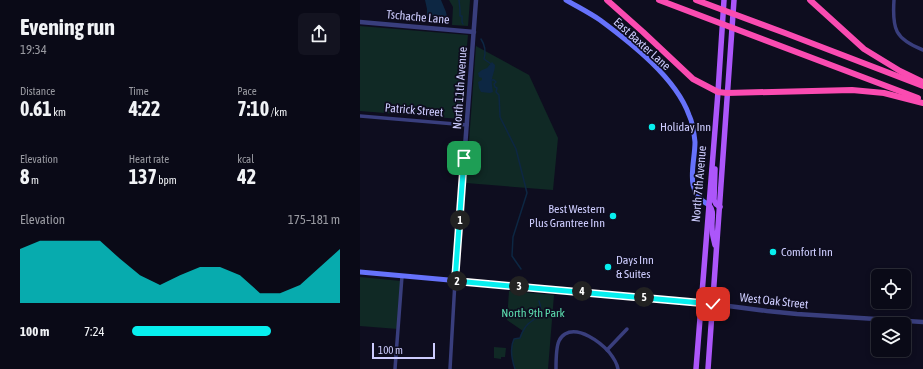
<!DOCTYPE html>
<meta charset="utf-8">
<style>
body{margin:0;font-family:"Asap Condensed",sans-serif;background:#131320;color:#f1f3f6;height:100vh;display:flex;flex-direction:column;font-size:15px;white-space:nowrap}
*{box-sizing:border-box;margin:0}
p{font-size:13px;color:#999aa1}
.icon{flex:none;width:22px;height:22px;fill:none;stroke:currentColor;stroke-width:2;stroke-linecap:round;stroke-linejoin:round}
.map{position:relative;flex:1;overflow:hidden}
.sheet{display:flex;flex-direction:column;background:#0a0a17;width:360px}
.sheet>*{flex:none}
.fabs{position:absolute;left:511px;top:269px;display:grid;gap:8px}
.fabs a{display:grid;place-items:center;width:40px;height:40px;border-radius:6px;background:#0a0a17;box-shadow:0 2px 6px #0003,0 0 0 1px #2a2b36;font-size:20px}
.scale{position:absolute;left:12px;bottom:10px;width:63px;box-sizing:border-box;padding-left:4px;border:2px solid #cdccfe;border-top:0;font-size:11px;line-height:14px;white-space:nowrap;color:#cdccfe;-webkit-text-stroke:3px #0e0d1f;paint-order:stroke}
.pin{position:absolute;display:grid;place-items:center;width:34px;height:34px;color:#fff;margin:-17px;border-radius:8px;box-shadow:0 2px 6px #0006}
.km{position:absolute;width:20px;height:20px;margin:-10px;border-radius:50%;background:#222;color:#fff;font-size:11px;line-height:20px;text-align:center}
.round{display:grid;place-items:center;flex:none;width:42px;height:42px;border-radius:6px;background:#131320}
.summary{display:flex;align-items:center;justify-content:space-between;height:68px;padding:0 20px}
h1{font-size:22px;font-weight:700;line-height:30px}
.figures{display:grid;grid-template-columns:repeat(3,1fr);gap:6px;height:68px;padding:4px 20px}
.figures div{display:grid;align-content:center}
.figures b{font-size:20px;font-weight:700}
.figures small{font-size:11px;font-weight:400}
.figures p{font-size:11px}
.chart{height:112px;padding:8px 20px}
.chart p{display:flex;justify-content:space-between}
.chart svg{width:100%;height:72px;margin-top:4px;fill:#07efee;opacity:.7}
ul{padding:0 20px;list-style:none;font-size:13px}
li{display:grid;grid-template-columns:64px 48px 1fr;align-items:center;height:30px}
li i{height:10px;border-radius:5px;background:#07efee}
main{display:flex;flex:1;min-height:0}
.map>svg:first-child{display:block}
.green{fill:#102925}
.water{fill:#0d2743}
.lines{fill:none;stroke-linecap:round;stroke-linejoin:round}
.stream{stroke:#0d2743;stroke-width:1.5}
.minor{stroke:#393e7d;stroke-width:3.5}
.tertiary{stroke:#393e7d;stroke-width:4.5}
.secondary{stroke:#6672fb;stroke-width:5}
.primary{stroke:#ac56fa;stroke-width:5.5}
.motorway{stroke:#fa4bb1;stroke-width:6}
.route-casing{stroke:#fff;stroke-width:8}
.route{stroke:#07efee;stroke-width:5}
.poi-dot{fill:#07efee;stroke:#0e0d1f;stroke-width:1.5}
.labels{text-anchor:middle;stroke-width:3.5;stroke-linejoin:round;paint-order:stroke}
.street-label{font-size:12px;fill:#cdccfe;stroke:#0e0d1f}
.poi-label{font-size:12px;fill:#cdccfe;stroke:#0e0d1f;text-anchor:start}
.park-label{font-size:12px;fill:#5bdbad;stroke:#0e0d1f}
</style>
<main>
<section class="sheet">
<div class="summary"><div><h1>Evening run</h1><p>19:34</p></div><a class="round"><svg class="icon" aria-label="share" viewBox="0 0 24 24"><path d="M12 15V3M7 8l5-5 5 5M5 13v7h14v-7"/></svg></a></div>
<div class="figures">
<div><p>Distance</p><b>0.61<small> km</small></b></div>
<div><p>Time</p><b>4:22</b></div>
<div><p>Pace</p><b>7:10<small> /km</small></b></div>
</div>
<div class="figures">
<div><p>Elevation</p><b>8<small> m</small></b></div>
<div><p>Heart rate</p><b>137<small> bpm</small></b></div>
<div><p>kcal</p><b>42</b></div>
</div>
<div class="chart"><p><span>Elevation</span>175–181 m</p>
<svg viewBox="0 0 160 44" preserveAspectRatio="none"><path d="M0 44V11L10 6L20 6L30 6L40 6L50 17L60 27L70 33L80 27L90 22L100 22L110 27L120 38L130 38L140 33L150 22L160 11V44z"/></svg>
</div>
<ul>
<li><b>100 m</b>7:24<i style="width:67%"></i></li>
</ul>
</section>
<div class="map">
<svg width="563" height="369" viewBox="0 0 563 369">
<rect width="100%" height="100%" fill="#0e0d1f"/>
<g class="green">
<polygon points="89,0 110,0 108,26 92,25 93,7"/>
<polygon points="0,26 108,35 100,119 0,111"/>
<polygon points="116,46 169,75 198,138 193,190 106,183"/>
<polygon points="0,277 41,281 38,329 0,326"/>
<path d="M149,291L194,295L188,369H155C152,360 149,349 154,339L160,338L161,333L163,331L147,320Z"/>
<polygon points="134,347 146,348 145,357 141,357 141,359 134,358"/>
</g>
<g class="water">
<polygon points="65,0 81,0 86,12 87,17 84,20 67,18 67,9"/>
<path d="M132,62L135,65C135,69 134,71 133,75C131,80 132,86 133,92L130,93L121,92L119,88L118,82L122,80V78L119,77L118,73L122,70L127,68Z"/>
</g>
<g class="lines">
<g class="stream">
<polyline points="99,0 100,10 100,16 102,16 102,22 103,24"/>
<path d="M121,39C125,45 126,52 124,59L131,64"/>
<polyline points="132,80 134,80 136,82 134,84 135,87 137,88 136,92 139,95 140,117 156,149 167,193 153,237 152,256 161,269"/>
<path d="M155,369C152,360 149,349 154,339L160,338C162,333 163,329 168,324C172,320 179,318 181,311C181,308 180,304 179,301"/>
</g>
<g class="minor">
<path d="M534,0C532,29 535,39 563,50"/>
<polyline points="0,116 107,125"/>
<polyline points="247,350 267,329"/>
<polyline points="35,369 42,276"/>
<polyline points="90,369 95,281"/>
<path d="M196,369C196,362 196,347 199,341C200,338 202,336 205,334C219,326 240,342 249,352C253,357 257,363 258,369"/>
</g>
<g class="tertiary">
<polyline points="0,22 114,32"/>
<polyline points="95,281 116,0"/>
<polyline points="353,304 407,311 437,314 563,322"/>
</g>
<g class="secondary">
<path d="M206,0C218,7 230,13 240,20C271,43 316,78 329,115C333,123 334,132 335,142C335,165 323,192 349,205"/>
<polyline points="0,272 353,304"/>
</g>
<g class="primary">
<polyline points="355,169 354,200 356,204 360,207"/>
<path d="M349,205C355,212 351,219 352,228C352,234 354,240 355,245"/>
<polyline points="336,369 358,92 364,0"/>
<polyline points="348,369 374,0"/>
</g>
<g class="motorway">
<polyline points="247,0 283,32 333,79 358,92 367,93 492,90 524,93 563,103"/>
<polyline points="299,0 558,98"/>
<polyline points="336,0 425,33 563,86"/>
<polyline points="450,0 504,49 540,71 563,82"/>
</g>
</g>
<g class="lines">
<g class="route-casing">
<polyline id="route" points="104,158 95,281 353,304"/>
</g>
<use href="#route" class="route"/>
</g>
<g class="poi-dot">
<circle cx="292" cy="127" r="4"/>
<circle cx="253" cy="216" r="4"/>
<circle cx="413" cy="252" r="4"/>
<circle cx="248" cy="267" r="4"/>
</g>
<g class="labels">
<g class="street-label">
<text transform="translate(58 17) rotate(5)" y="4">Tschache Lane</text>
<text transform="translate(282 44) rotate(42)" y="4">East Baxter Lane</text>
<text transform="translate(100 88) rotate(-86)" y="4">North 11th Avenue</text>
<text transform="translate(54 110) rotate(5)" y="4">Patrick Street</text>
<text transform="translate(339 184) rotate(-85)" y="4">North 7th Avenue</text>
<text transform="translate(414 301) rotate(6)" y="4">West Oak Street</text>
</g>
<g class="poi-label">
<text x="300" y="131">Holiday Inn</text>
<text x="245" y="213" text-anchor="end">Best Western<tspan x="245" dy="14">Plus Grantree Inn</tspan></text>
<text x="421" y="256">Comfort Inn</text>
<text x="256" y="264">Days Inn<tspan x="256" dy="14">&amp; Suites</tspan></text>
</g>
<g class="park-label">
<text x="173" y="317">North 9th Park</text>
</g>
</g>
</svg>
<div class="fabs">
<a><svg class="icon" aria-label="locate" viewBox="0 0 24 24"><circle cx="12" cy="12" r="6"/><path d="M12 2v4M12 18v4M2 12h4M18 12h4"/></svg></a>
<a><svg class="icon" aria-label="layers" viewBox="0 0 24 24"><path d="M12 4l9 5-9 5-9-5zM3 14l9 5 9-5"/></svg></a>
</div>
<div class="scale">100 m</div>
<div class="pin" style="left:104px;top:158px;background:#1e9e55"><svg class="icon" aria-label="arrive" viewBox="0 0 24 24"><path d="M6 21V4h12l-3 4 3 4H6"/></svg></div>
<div class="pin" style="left:353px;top:304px;background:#d93025"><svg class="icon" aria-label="check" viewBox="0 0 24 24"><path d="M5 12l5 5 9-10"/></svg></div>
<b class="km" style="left:100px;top:220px">1</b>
<b class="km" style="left:97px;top:281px">2</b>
<b class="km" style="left:159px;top:286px">3</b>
<b class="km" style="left:222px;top:291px">4</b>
<b class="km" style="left:284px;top:297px">5</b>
</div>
</main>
